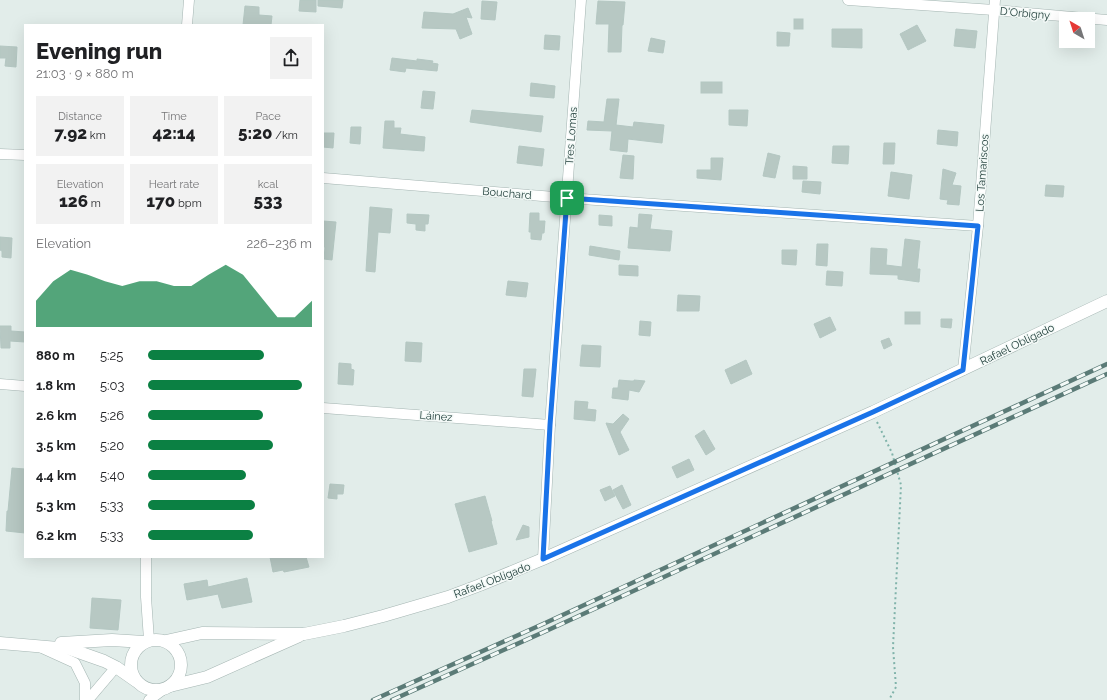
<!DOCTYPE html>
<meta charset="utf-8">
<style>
body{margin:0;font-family:Raleway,sans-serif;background:#f2f2f2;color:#202124;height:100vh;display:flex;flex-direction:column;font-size:15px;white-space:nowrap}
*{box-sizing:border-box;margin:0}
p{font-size:13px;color:#757577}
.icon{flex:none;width:22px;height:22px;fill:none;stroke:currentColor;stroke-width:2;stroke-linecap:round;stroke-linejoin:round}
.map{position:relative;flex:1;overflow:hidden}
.side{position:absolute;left:24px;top:24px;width:300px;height:534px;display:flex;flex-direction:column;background:#fff;border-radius:0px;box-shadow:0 4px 16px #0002}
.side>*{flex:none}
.needle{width:26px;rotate:321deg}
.controls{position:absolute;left:1059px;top:12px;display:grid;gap:8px}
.controls a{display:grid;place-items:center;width:36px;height:36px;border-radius:0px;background:#fff;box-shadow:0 4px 16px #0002;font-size:20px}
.pin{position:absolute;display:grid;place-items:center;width:34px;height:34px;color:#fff;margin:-17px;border-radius:8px;box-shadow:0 2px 6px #0006}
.round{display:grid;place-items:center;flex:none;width:42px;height:42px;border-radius:0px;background:#f2f2f2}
.summary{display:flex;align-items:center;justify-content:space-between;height:68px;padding:0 12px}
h1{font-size:22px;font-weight:800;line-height:30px}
.metrics{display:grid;grid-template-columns:repeat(3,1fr);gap:6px;height:68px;padding:4px 12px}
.metrics div{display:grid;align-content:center;border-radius:0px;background:#f2f2f2;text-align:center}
.metrics b{font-size:17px;font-weight:800}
.metrics small{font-size:11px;font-weight:400}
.metrics p{font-size:11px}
.chart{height:112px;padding:8px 12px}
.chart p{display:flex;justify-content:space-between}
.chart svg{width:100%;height:72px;margin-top:4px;fill:#0b8043;opacity:.7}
ul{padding:0 12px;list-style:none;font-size:13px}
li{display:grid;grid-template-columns:64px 48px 1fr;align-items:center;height:30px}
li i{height:10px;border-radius:5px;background:#0b8043}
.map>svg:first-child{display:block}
.building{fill:#b7c8c3;stroke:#b4c7c2}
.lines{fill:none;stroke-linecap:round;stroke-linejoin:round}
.minor-casing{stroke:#a4b5b2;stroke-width:11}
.tertiary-casing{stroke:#a4b5b2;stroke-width:13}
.path{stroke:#80b3aa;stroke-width:2;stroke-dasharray:2 3;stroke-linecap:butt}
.minor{stroke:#fff;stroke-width:10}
.tertiary{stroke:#fff;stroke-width:12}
.rail-casing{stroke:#5b7b77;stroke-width:4.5}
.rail{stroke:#f3f9f7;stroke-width:3;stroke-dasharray:9;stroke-linecap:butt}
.route-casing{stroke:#fff;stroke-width:8}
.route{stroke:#1a73e8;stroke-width:5}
.labels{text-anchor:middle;stroke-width:3;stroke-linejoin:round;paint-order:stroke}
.street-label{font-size:11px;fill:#213f3b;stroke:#f3f9f7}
</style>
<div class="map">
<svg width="1107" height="700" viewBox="0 0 1107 700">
<rect width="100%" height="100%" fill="#e2edea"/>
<g class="building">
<polygon points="300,0 316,0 316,12 299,11"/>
<polygon points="318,0 343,0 342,8 318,6"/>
<polygon points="482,1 497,2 495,20 481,19"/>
<polygon points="598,1 625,2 623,25 622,25 621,52 608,52 609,24 596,24"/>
<polygon points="245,6 259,7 259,15 272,16 271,25 243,25"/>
<polygon points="468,8 472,18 466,17 472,34 460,39 456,29 422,28 424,12 453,14"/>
<rect x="794" y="19" width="9" height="10"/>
<polygon points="917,25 926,41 908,50 900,34"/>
<polygon points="832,29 862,29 862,48 832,47"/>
<polygon points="956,29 977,31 975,48 954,46"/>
<polygon points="777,32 790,33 789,46 777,46"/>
<polygon points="545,35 560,36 559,50 544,49"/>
<polygon points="651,38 665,41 663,53 648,51"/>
<polygon points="0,46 17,47 16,67 5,66 6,58 0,58"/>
<polygon points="392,58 417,61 417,59 433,61 432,63 438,64 437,71 406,68 405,72 390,70"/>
<rect x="701" y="82" width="21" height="11"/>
<polygon points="531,83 555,86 554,98 530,96"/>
<polygon points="423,91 435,92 433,109 421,108"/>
<polygon points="607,99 619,99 616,125 633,127 634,122 664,125 662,143 628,139 627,152 610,150 612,131 587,130 588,121 604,122"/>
<polygon points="472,110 543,116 541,132 470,122"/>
<polygon points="729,110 748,110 747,126 729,125"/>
<polygon points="385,121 394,121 394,128 401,128 400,134 425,137 424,151 383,148"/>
<polygon points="351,127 361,127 360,144 350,143"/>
<polygon points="938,130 958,132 957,146 937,144"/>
<polygon points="323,133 334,133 333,148 323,147"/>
<polygon points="884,143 895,143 894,164 883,164"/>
<polygon points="519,146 544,149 542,166 517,163"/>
<polygon points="833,146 849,146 848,164 832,163"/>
<polygon points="768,153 780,156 775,178 763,176"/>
<polygon points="623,155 634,156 633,179 620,178"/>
<polygon points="711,158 723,158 721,180 697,178 697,170 711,170"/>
<polygon points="793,166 807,167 807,179 793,179"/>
<polygon points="943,169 956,173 952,185 961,186 959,205 947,204 948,200 940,199"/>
<polygon points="891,172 912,175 909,199 888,196"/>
<polygon points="803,181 821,182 820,194 802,192"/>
<polygon points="1046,185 1064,186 1063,197 1045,196"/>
<polygon points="370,207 392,209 390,233 378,232 375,272 366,271"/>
<polygon points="530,213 539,213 539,221 545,221 544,233 542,233 541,240 531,239 531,232 529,232"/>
<polygon points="407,214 429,215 428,224 425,224 425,231 416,230 416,224 407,223"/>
<polygon points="639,214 652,215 650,229 672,231 670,251 628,248 630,227 638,228"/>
<polygon points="599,215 612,216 612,226 599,225"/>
<polygon points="323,221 336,222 332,260 324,259 325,247 323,247"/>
<polygon points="0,237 12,238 11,258 2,257 2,251 0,250"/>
<polygon points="905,239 920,241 917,269 920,269 919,282 898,279 898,275 870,274 871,248 887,249 886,265 902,267"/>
<polygon points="817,244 828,244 827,266 816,265"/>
<polygon points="590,246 620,251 619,260 589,255"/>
<polygon points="782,250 797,250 796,265 782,264"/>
<polygon points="619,265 638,266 638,276 619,275"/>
<polygon points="827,271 843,272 842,286 826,285"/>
<polygon points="508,281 528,283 526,297 506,295"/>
<polygon points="678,295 700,296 699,311 677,311"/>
<rect x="905" y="312" width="15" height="12"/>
<polygon points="830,317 836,330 820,338 814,324"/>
<polygon points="941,319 952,319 951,328 941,327"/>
<polygon points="640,321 651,322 650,336 639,335"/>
<polygon points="0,326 11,326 11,331 25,332 25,342 10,341 10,348 1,348"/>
<polygon points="889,338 892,345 884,349 881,341"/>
<polygon points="406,342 422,343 421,362 405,361"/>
<polygon points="582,345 601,346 600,367 580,366"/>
<polygon points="746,360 752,374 731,384 725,370"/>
<polygon points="339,363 351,364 351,369 354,370 353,385 338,384"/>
<polygon points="524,369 536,369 533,397 522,396"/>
<polygon points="619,380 631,381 634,381 634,380 645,381 639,392 629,390 628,400 612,398 613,388 618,388"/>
<polygon points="575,401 588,402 587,409 596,410 595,421 574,419"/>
<polygon points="623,414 629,419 620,432 629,450 619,455 606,423 613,424"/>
<polygon points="704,430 715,449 706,455 695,436"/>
<polygon points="689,459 694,470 677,478 672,467"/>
<polygon points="12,468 25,469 25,533 6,531 7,511 8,511"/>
<polygon points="330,484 344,485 343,494 337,494 337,499 328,498"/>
<polygon points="622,485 631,505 623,509 613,490"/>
<polygon points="610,486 615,496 605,501 600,490"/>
<polygon points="485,496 492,521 491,521 497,544 469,552 455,504"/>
<polygon points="523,525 529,527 529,537 516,540"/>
<polygon points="270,557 306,557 309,567 284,572 283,570 273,572"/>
<polygon points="247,578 252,602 222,608 218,594 187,600 184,584 207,580 208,587"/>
<polygon points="92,598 121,600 118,630 90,628"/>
</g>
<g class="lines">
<g class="minor-casing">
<g id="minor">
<polyline points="848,0 994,10 1107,20"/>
<polyline points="187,25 189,0"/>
<polyline points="0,154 25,155"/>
<polyline points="323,178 567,198 978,226"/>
<polyline points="963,370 978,226 995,0"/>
<polyline points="0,384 25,386"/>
<polyline points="323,408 550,425"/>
<polyline points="146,557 146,597 149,640"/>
<polyline points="543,559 550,425 581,0"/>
<polyline points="42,648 75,663 85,683 85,700"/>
<polyline points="88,700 116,667"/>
<polyline points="149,700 164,689"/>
</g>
</g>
<g class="tertiary-casing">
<g id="tertiary">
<circle cx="156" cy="665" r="25"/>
<polyline points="166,641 202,633 304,634 344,626 383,616 448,597 480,585 543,559 873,412 1107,301"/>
<polyline points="0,643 70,649 104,661 116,667 136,681"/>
<polyline points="61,643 112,640 144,642"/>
<polyline points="170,686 207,677 299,636"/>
</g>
</g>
<polyline class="path" points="877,422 892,453 901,485 893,647 896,687 889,700"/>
<use href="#minor" class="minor"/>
<use href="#tertiary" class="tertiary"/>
<g class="rail-casing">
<g id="rail">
<polyline points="373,700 543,624 1107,364"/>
<polyline points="392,700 546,631 1107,374"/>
</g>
</g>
<use href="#rail" class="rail"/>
</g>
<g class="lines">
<g class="route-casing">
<polygon id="route" points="567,198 978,226 963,370 873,412 543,559 550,425"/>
</g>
<use href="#route" class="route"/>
</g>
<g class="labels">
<g class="street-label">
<text transform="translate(1025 13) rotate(5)" y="4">D'Orbigny</text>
<text transform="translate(571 136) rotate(-86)" y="4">Tres Lomas</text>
<text transform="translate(982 173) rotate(-86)" y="4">Los Tamariscos</text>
<text transform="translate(507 193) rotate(5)" y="4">Bouchard</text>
<text transform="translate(1017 344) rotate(-26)" y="4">Rafael Obligado</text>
<text transform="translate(436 416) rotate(4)" y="4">Láinez</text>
<text transform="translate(492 580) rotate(-21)" y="4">Rafael Obligado</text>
</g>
</g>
</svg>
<div class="controls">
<a><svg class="needle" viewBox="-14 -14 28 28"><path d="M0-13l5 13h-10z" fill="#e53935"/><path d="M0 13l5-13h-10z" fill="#757577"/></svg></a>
</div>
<div class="pin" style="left:567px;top:198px;background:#1e9e55"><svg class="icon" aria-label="arrive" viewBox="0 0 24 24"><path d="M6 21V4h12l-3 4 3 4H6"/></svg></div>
<section class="side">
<div class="summary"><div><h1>Evening run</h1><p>21:03 · 9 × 880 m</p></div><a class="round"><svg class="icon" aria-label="share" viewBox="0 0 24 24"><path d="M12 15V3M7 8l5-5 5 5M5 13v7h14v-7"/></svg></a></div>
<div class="metrics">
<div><p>Distance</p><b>7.92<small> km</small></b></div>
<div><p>Time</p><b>42:14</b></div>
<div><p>Pace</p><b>5:20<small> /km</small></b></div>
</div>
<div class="metrics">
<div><p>Elevation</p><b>126<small> m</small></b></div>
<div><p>Heart rate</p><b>170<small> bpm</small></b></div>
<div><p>kcal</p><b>533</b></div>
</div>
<div class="chart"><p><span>Elevation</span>226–236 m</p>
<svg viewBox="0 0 160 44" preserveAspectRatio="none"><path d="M0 44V28L10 16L20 9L30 12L40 16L50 19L60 16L70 16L80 19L90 19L100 12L110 6L120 12L130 25L140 38L150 38L160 28V44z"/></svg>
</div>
<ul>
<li><b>880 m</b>5:25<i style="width:71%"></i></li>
<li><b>1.8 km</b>5:03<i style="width:94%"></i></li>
<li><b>2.6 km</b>5:26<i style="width:70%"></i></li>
<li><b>3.5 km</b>5:20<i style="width:76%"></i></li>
<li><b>4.4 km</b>5:40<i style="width:60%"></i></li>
<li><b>5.3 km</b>5:33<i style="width:65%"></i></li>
<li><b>6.2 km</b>5:33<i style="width:64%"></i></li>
</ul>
</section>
</div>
